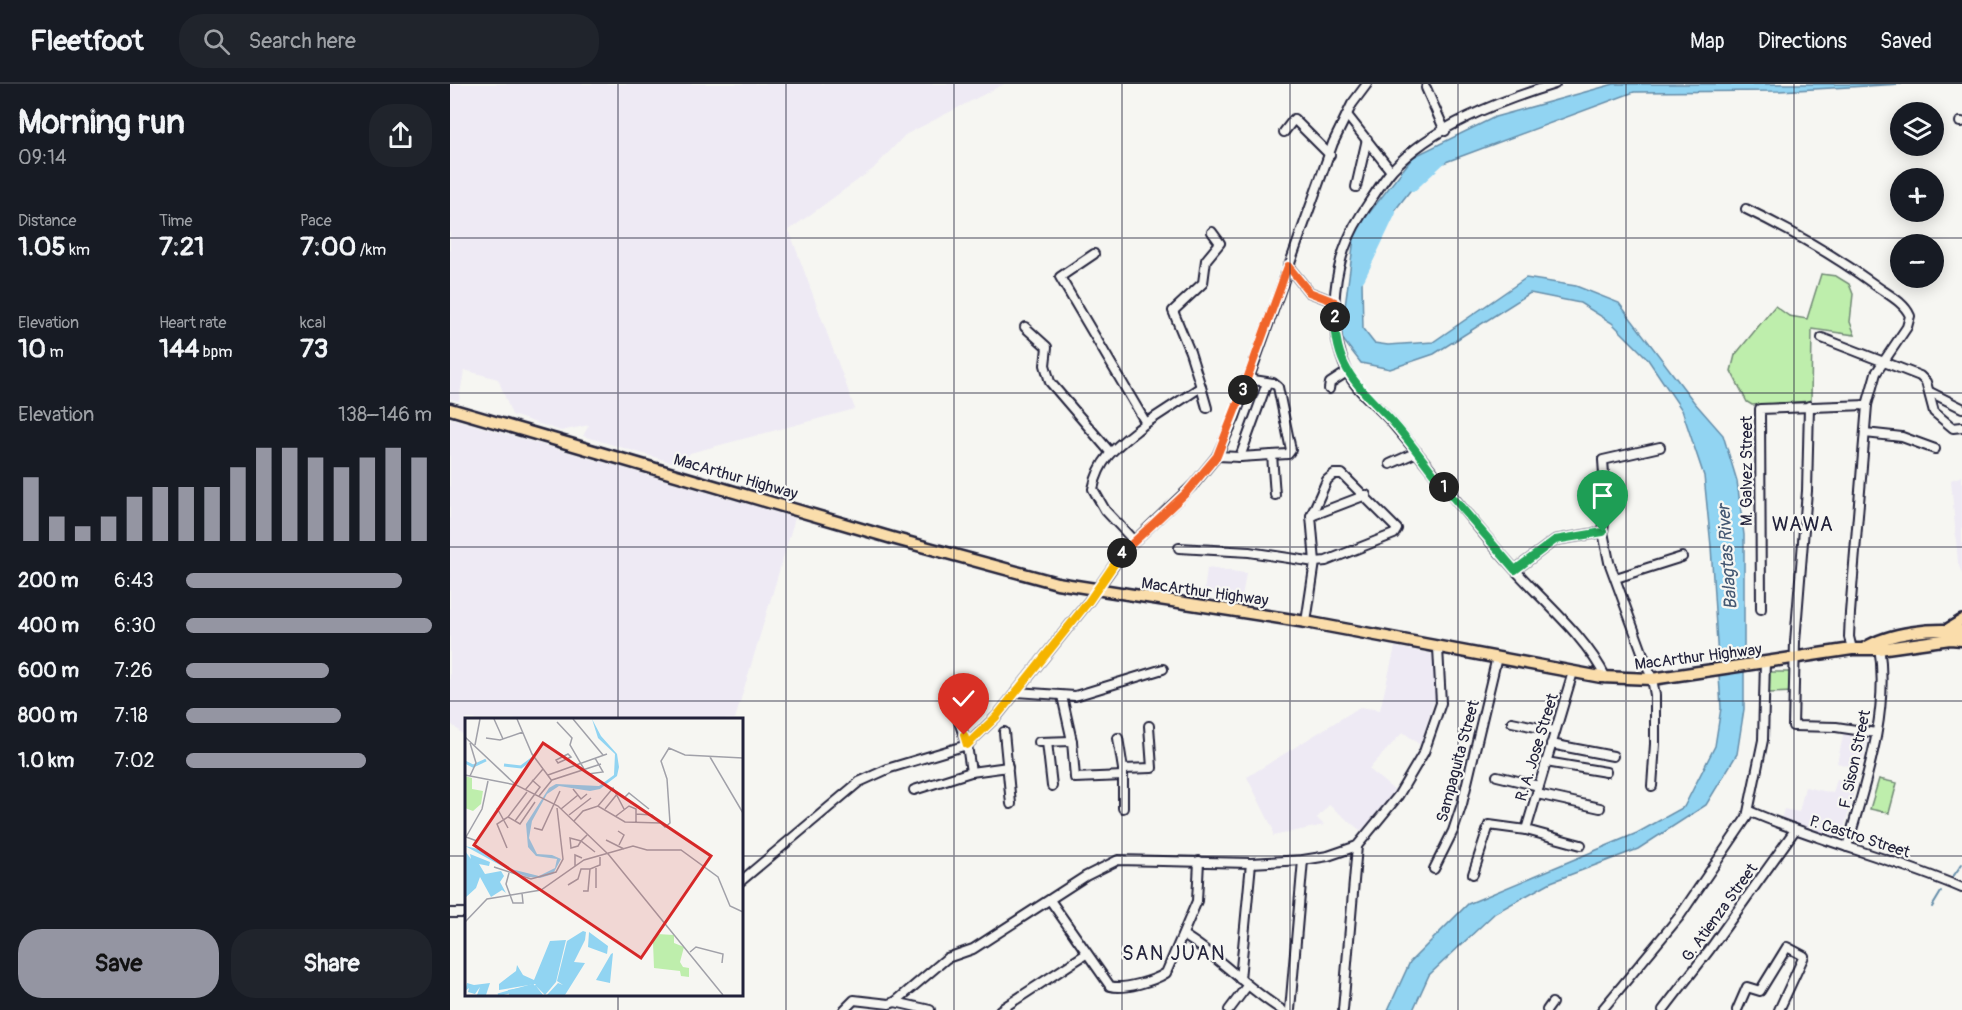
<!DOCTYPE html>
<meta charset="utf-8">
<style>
body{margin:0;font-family:Pangolin,sans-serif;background:#20242c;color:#f1f3f6;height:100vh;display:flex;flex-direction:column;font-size:22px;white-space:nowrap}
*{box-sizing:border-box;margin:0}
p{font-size:20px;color:#9ea1a6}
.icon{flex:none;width:33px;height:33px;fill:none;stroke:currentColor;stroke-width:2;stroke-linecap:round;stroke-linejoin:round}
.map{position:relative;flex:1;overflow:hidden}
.details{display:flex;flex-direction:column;background:#171b24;width:450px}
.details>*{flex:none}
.tools{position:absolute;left:1440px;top:18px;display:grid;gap:12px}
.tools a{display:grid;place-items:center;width:54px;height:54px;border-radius:50%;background:#171b24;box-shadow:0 3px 15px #0003;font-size:30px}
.pin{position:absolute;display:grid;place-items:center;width:51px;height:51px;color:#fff;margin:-62px -26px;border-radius:50% 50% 50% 0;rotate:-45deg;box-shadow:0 0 6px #0007}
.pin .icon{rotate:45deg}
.km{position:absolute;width:30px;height:30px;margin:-15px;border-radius:50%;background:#222;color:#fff;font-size:16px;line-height:30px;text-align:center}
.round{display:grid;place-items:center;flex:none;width:63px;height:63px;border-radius:24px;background:#20242c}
.head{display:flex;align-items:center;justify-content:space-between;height:102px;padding:0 18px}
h1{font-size:33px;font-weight:800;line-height:45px}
.figures{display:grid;grid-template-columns:repeat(3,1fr);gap:9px;height:102px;padding:6px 18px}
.figures div{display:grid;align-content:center}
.figures b{font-size:26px;font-weight:800}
.figures small{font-size:16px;font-weight:400}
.figures p{font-size:16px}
.chart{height:168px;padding:12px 18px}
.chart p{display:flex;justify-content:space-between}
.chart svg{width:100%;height:108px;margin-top:6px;stroke:#9495a2;stroke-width:6}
.action{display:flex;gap:12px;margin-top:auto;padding:12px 18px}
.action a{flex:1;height:69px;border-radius:24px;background:#9495a2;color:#111;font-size:24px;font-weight:800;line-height:69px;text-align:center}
.action a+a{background:#20242c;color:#f1f3f6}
ul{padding:0 18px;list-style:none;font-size:20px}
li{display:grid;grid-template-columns:96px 72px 1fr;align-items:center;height:45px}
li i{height:15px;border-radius:8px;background:#9495a2}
header{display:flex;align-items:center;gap:36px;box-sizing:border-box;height:84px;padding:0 30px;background:#171b24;border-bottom:2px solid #363941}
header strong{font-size:28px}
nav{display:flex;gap:33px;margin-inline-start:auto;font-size:21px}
.search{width:420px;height:54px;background:#20242c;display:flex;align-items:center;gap:15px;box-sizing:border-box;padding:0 21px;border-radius:24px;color:#9ea1a6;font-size:22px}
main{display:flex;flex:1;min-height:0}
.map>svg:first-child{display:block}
.built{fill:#eeeaf4}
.green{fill:#beeeac;stroke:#708874;stroke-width:1.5}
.water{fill:#91d4f2;stroke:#658da9;stroke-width:1.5}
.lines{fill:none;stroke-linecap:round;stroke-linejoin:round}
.stream{stroke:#658da9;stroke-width:2}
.river{stroke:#91d4f2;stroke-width:12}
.minor-casing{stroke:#22223b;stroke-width:12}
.major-casing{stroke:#22223b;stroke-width:14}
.highway-casing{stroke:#22223b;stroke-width:15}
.minor{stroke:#f6f6f2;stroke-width:8}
.major{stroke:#faddab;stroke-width:9}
.highway{stroke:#faddab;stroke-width:10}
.split-1-casing{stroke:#fff;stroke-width:12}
.split-2-casing{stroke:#fff;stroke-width:12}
.split-3-casing{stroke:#fff;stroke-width:12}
.split-4-casing{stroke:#fff;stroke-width:12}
.split-5-casing{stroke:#fff;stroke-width:12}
.split-6-casing{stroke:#fff;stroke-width:12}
.split-1{stroke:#22a559;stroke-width:8}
.split-2{stroke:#22a559;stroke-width:8}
.split-3{stroke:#f0652b;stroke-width:8}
.split-4{stroke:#f0652b;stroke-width:8}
.split-5{stroke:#f5b400;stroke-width:8}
.split-6{stroke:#f5b400;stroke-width:8}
.grid{fill:none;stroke:#22223b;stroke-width:1.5;stroke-opacity:0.55}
.labels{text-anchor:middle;stroke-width:4.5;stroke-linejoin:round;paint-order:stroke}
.street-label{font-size:16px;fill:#22223b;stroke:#f6f6f2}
.water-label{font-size:18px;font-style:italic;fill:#435772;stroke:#f6f6f2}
.quarter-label{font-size:20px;letter-spacing:1.5px;fill:#22223b;stroke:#f6f6f2}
.inset-river{fill:none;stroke:#91d4f2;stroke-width:3}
.inset-road{fill:none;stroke:#a1a1a9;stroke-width:1.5}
.view{fill:#d62828;fill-opacity:0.15;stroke:#d62828;stroke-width:3}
.inset-edge{fill:none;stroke:#22223b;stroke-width:3}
</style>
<header>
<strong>Fleetfoot</strong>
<div class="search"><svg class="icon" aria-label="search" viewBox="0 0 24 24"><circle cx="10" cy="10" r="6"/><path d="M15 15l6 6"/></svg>Search here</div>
<nav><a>Map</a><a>Directions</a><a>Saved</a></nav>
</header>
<main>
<section class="details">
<div class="head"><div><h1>Morning run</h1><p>09:14</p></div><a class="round"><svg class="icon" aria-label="share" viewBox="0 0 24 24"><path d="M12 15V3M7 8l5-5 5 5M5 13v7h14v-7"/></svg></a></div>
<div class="figures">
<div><p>Distance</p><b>1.05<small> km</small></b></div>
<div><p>Time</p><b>7:21</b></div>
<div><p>Pace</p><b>7:00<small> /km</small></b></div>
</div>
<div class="figures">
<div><p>Elevation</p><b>10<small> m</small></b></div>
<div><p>Heart rate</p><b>144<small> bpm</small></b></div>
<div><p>kcal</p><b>73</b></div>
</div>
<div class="chart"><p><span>Elevation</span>138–146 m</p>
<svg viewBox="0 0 160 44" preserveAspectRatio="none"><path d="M5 44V18M15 44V34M25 44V38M35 44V34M45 44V26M55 44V22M65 44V22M75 44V22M85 44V14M95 44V6M105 44V6M115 44V10M125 44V14M135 44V10M145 44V6M155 44V10"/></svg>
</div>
<ul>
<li><b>200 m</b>6:43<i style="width:88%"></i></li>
<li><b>400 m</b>6:30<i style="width:100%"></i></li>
<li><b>600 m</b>7:26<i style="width:58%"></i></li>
<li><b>800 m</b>7:18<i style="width:63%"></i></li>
<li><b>1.0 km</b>7:02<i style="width:73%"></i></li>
</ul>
<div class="action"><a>Save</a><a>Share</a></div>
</section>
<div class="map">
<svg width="1512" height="926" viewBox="0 0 1512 926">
<rect width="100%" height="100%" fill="#f6f6f2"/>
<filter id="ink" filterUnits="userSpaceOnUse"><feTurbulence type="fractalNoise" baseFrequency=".0167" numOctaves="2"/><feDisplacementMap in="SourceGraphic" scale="12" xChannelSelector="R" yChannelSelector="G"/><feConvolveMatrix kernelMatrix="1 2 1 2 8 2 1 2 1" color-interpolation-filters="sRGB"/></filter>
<g filter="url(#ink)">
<g class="built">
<polygon points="0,0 554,0 455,51 423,85 339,146 405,325 240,369 231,381 133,352 139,341 111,347 62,331 48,295 14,286 9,317 0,315"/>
<polygon points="0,334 345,434 285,635 16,635 16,653 0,639"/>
<polygon points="1512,392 1512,490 1508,479 1501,396"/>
<polygon points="757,484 796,489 792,514 754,509"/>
<polygon points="945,563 982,570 986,611 970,661 953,648 919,685 945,707 911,747 879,721 867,734 874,741 823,752 823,745 797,693 910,623 930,626"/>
<polygon points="1394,648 1419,653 1390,759 1330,738 1334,725 1349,728 1355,703 1383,709 1387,695 1395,696 1398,682 1387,679"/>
</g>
<g class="green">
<polygon points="1371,190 1386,192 1399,200 1403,210 1400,238 1405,251 1362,245 1361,317 1302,321 1297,318 1281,287 1285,271 1325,222 1339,232 1357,235"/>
<polygon points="1319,588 1341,588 1342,608 1319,609"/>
<polygon points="1429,695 1447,699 1439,729 1420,725"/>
</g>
<polygon class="water" points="1164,0 1452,0 1329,7 1184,8 977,85 921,157 912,197 913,245 924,259 938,261 983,258 1076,194 1126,202 1169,219 1244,318 1273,351 1287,397 1294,451 1294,625 1287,670 1256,721 1188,765 1101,798 1045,829 979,891 963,926 938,926 960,878 1018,820 1187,749 1234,723 1265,662 1271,624 1261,462 1254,392 1232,326 1197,274 1162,239 1130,219 1080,209 984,270 940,285 911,279 891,253 905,147 963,73 1045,33"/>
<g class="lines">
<g class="stream">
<polyline points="1502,794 1512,780"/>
<polyline points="1482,823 1491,808"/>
</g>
<g class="river">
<polyline points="962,101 991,74"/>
<polyline points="909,193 940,128"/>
</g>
<g class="minor-casing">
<g id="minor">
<path d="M1105,0C1049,17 983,42 942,86C931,99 921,116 911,131C883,174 875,239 897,287C907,309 929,322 944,341C985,389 1023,440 1066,487C1096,520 1136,553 1156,594"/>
<polyline points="976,4 995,47"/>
<polyline points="897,31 941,87"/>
<polyline points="1510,38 1512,38"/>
<polyline points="834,48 844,35 880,71"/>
<polyline points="906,103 917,55"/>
<path d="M1296,125C1342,147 1384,171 1425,201C1437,210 1454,218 1460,232L1457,243L1426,289L1417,321L1400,529L1399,553L1402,565"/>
<path d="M644,170L610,193L696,339C670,360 650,371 643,405L655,426L684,457"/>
<polyline points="838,182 859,208 885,218"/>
<polyline points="575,243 597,263 595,281 600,298 660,368"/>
<polyline points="1372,254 1470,292 1476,298 1484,328 1503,344 1512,343"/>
<polyline points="751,303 757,324"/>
<polyline points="879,305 880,299 897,288"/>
<polyline points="1480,308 1512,324"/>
<polyline points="1359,322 1357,407 1345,558 1343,642 1386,643 1426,649"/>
<polyline points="696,339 751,303 740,268 723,227 753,199 756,176 770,159 762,148"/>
<polyline points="1415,349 1452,353 1485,365"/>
<polyline points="822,371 825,411"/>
<polyline points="767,372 790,373 817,299"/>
<polyline points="790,373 838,370 841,366 828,303 823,299 797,295"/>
<polyline points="940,380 967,368"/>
<polyline points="861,432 916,411"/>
<polyline points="729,464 799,468 865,478 876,477 944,450 947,445 892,390 884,390 877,396 861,432 865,478 856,538"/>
<polyline points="1065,486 1105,456 1153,448"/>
<polyline points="1166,494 1232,473"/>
<polyline points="1311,525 1310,325 1417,321"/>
<polyline points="566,608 625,612 713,585"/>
<polyline points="612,612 622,657 625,694 673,692"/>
<polyline points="503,620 517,661 521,688"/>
<polyline points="1062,638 1105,647"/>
<polyline points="554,648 561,720"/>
<polyline points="668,654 673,685 673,724"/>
<polyline points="589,658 622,657"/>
<polyline points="597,658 602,702"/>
<polyline points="1101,660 1163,672"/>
<polyline points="1096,678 1156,688"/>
<polyline points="673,685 702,684 699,642"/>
<polyline points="1047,692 1089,702"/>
<polyline points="1202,702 1205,660 1205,611 1202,595 1159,478 1153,448 1156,418 1153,376 1210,363"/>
<polyline points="464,706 521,688 558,683"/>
<polyline points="1087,710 1150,724"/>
<path d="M1299,727C1368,757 1442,774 1512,804"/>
<polyline points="1076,746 1123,588"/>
<path d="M1397,763C1415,699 1440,629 1429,562"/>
<polyline points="984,785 1003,747 1012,720 1047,573"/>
<polyline points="1023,790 1039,741 1076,746 1131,761"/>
<polyline points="291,797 409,698 440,684 517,661 547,632 639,517 674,467 744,400 767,372 785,333 883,59 902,20 917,0"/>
<path d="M600,816L660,902C674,906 704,897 716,889L747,817L749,777"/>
<polyline points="0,829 16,829"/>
<path d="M733,851C769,872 796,904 832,926"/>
<polyline points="790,895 801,779"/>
<polyline points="445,918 497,874 523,865 636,792 668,776 801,779 853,776 878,772 907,762 948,712 974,668 991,619 988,564"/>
<polyline points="394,926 404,916 439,920 445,918 480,926"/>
<polyline points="550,926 636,870"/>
<polyline points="779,926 797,902"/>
<polyline points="840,926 853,776"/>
<polyline points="893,926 907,762"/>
<polyline points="1097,926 1102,919"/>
<polyline points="1152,926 1229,833 1297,733 1313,656 1315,578"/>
<polyline points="1213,926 1260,865 1345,746"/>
<polyline points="1287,926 1297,903 1310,907 1337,863 1354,872 1329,926"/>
</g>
</g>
<g class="major-casing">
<polyline id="major" points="1499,549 1499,544 1512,536"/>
</g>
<g class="highway-casing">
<g id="highway">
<polyline points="0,325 442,454 607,499 856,538 1151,593 1202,595 1402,565 1429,565 1500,555 1512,556"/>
<path d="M1415,564C1440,548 1483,544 1512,547"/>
</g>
</g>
<use href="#minor" class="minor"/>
<use href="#major" class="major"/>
<use href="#highway" class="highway"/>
</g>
</g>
<g class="lines" filter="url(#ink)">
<g class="split-1-casing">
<polyline id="split-1" points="994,403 1065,486 1105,456 1153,448"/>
</g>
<g class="split-2-casing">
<path id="split-2" d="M885,233C885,284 907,301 939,334C959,355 975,380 994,403"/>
</g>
<g class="split-3-casing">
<polyline id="split-3" points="793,306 838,182 859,208 885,218 885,233"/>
</g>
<g class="split-4-casing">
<polyline id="split-4" points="672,469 736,409 767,372 793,306"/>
</g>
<g class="split-5-casing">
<polyline id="split-5" points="546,633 639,517 672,469"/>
</g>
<g class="split-6-casing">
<polyline id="split-6" points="514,651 517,661 546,633"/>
</g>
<use href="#split-1" class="split-1"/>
<use href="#split-2" class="split-2"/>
<use href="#split-3" class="split-3"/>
<use href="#split-4" class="split-4"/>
<use href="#split-5" class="split-5"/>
<use href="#split-6" class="split-6"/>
</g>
<path class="grid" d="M168,0V635M336,0V926M504,0V926M672,0V926M840,0V926M1008,0V926M1176,0V926M1344,0V926M0,154H1512M0,309H1512M0,463H1512M0,617H1512M0,772H16M291,772H1512M168,910V926"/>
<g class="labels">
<g class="street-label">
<text transform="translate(1296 387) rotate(-90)" y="6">M. Galvez Street</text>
<text transform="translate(286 392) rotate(16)" y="6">MacArthur Highway</text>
<text transform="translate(755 507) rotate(8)" y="6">MacArthur Highway</text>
<text transform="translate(1248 572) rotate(-7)" y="6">MacArthur Highway</text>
<text transform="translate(1086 663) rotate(-73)" y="6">R. A. Jose Street</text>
<text transform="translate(1404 675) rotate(-78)" y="6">F. Sison Street</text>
<text transform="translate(1007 677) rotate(-75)" y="6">Sampaguita Street</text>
<text transform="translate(1410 752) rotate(18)" y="6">P. Castro Street</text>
<text transform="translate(1269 828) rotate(-54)" y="6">G. Atienza Street</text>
</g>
<g class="water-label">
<text transform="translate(1277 473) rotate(-94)" y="6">Balagtas River</text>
</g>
<g class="quarter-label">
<text x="1353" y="447">WAWA</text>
<text x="724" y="876">SAN JUAN</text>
</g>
</g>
<g transform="translate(15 634)">
<rect width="278" height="278" fill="#f6f6f2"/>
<path d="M0,58L7,60V71L18,73L16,86L8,93L0,90ZM192,216L209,217V225L219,229L215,244L218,249L224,250V259L216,258L215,253L189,250L188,224Z" fill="#beeeac"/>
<path d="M127,1L136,18L152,36L154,49L152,58L135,71L125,73L94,68L82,76L67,103L64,120L72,136L87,137L96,141L88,156L75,160L63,159L46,153L0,128L13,131L46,151L74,158L90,150L92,141L71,138L63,129L61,106L84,70L91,66L134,68L149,57L150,36L133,20ZM0,133L6,141L5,136L25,144L24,148L14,146L20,156L36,153L39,158L35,164L41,175L37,172L26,179L15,159L11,170L0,180ZM118,213L121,214L120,222L109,244L120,245L100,277H82L93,265L98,267L92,263L102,223ZM124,214L143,228L142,236L123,229ZM101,222L91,264L80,277L71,268L78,277H44L43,272L71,267L70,266L34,272V266L51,253L52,247L58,257L69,262L85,223ZM148,235L145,265L131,262L146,236ZM2,265L9,267L25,265L21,277H12L15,269L10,276L3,274L4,270L0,273Z" fill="#91d4f2"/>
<path class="inset-river" d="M0,44L8,48L21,42M39,47L56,49L68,40M33,277L69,267"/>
<path class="inset-road" d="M29,1L38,21M52,1L67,36L87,63M108,1L138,37M92,4L107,20L105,27L119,51M0,19L51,67L93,88L144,137L258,277M21,20L35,22L58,14M10,27L15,1M103,36L106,39L93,45L91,42ZM245,39L278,95M123,56L138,54L130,40M0,57L51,67M83,57L142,36M5,58L11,45L5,25M108,71L116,81L122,76M60,72L78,51M74,78L87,62L136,46M160,79L164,75L184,91M133,88L148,70L159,91M32,90L43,110M96,91L113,77M140,91L153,75M171,96L187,97L200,109L205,105L202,61L196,43L204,30L220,37L278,40M104,97L126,80M151,98L164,88L171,91V105M43,99L55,106L70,84M50,103L75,69L67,62M109,103L118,93L133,88L160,104L196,105M69,110L77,112L95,73M153,113L159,117L154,127M122,117L116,123L113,128L106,130L105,120L116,123L130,134M141,122L159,131M12,123L1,119L17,91L23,63M42,130L32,106L43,99L62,74M110,148V137L117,140M29,149L66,161L91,154L98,141L92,90M131,150V170M44,155L41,166L48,185H58L57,175M103,167L113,161L116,151H125M118,173H123L125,151L135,147V139M0,204L22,181L76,172L119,142L168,128L182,132H216L253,159L265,188L278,194M225,234L231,229L258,236L257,245"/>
<path class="view" d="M78,25L246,138L176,240L9,127Z"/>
<rect width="278" height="278" class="inset-edge"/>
</g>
</svg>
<div class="tools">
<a><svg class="icon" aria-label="layers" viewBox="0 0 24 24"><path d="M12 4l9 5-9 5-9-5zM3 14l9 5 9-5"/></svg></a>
<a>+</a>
<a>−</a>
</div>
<div class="pin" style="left:1153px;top:448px;background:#1e9e55"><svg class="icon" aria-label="arrive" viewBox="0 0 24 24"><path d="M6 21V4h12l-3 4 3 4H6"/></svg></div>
<div class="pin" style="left:514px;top:651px;background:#d93025"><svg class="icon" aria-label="check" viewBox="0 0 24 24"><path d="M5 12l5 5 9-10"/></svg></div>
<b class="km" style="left:994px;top:403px">1</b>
<b class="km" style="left:885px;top:233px">2</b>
<b class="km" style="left:793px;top:306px">3</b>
<b class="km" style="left:672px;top:469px">4</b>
</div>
</main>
